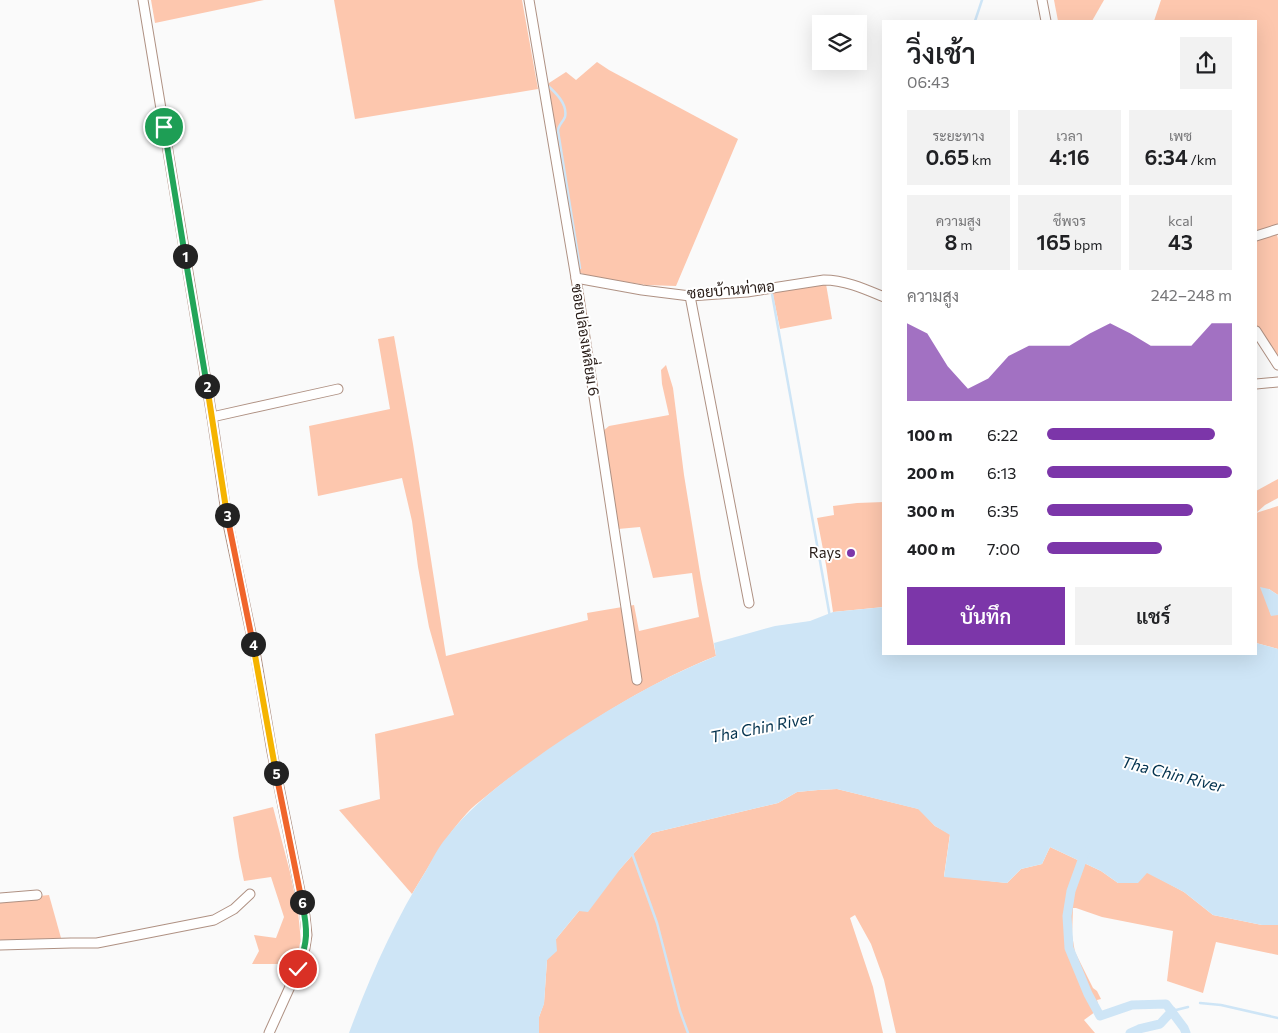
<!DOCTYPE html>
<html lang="th">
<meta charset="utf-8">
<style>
body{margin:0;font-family:Commissioner,Sarabun,sans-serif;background:#f2f2f2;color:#202124;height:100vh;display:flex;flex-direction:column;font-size:19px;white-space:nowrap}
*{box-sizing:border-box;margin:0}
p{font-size:16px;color:#757577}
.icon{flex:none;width:28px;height:28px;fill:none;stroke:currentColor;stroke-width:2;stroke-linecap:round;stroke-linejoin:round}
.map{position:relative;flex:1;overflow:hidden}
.details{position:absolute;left:882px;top:20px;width:375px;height:635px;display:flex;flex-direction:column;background:#fff;border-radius:0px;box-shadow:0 5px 20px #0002}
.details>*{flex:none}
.buttons{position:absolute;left:812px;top:15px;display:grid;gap:10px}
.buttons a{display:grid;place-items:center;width:55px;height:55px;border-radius:0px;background:#fff;box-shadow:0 5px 20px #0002;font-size:25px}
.pin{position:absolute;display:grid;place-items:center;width:42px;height:42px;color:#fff;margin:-21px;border:2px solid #fff;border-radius:50%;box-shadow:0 1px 5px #0007}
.km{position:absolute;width:25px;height:25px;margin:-12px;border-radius:50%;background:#222;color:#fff;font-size:14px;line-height:25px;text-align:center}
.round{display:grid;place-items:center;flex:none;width:52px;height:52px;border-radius:0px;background:#f2f2f2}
.summary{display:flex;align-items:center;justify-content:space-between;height:85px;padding:0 25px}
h1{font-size:28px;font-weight:600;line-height:38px}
.figures{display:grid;grid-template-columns:repeat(3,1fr);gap:8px;height:85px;padding:5px 25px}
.figures div{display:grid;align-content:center;border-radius:0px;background:#f2f2f2;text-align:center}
.figures b{font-size:21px;font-weight:600}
.figures small{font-size:14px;font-weight:400}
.figures p{font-size:14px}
.chart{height:140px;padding:10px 25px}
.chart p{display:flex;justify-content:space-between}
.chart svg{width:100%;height:90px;margin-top:5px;fill:#7c36a9;opacity:.7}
.cta{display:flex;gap:10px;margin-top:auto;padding:10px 25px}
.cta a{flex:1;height:58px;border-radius:0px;background:#7c36a9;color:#fff;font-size:20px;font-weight:600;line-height:58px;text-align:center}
.cta a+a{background:#f2f2f2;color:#202124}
ul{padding:0 25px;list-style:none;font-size:16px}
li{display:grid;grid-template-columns:80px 60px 1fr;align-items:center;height:38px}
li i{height:12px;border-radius:6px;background:#7c36a9}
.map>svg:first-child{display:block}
.green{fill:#fdc7ae}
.water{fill:#cee5f6}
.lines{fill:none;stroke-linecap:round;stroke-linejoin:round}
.stream{stroke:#cee5f6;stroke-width:2.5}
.canal{stroke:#cee5f6;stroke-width:9}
.minor-casing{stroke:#af9183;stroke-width:11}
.minor{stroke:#fff;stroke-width:9}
.split-1-casing{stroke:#fff;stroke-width:10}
.split-2-casing{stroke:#fff;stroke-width:10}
.split-3-casing{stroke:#fff;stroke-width:10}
.split-4-casing{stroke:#fff;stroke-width:10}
.split-5-casing{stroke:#fff;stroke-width:10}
.split-6-casing{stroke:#fff;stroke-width:10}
.split-7-casing{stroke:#fff;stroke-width:10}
.split-1{stroke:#22a559;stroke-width:6}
.split-2{stroke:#22a559;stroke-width:6}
.split-3{stroke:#f5b400;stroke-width:6}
.split-4{stroke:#f0652b;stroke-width:6}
.split-5{stroke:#f5b400;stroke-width:6}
.split-6{stroke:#f0652b;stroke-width:6}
.split-7{stroke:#22a559;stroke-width:6}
.poi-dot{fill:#7c36a9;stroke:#fff;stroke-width:2}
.labels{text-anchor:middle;stroke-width:4;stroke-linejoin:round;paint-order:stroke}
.street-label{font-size:15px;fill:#271b16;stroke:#fff}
.poi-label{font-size:15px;fill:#271b16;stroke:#fff;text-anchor:end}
.water-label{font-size:16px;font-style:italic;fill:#03324e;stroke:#fff}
</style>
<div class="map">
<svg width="1278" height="1033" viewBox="0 0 1278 1033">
<rect width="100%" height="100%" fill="#fafafa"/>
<g class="green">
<polygon points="151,0 264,0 155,23"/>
<polygon points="334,0 522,0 538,89 355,119"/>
<polygon points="1054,0 1104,0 1092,21 1058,21"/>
<polygon points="1161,0 1278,0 1278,226 1256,232 1256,21 1154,21"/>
<polygon points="597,62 609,70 738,139 676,286 646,285 588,276 579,272 548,98 549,83 566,72 576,80"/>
<polygon points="1277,234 1278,239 1278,360 1256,325 1256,241"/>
<polygon points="826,284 832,319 780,329 772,290"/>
<path d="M394,336L413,444L446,656L588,620L587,613L634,605L639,631L699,617L692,573L653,578L640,527L618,529L603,431L609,426L669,415L662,384L661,370L666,365L673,388L684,475L701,579L716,656C653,681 595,718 539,757C520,770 502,783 484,798C479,802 472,807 467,813C445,837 429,866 412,894L339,810L380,799L375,734L454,715L429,627L418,567L412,521L402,478L318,496L309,426L390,409L378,339Z"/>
<polygon points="1278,479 1278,498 1265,505 1256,513 1256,491"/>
<polygon points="884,502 884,607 833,612 826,565 817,518 834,515 833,506 857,503"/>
<polygon points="1278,506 1278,595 1269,589 1267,603 1271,615 1278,615 1278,649 1256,643 1256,513"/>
<polygon points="837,789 919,809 935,826 950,834 944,876 1007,883 1021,869 1042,864 1050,847 1101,871 1118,883 1147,872 1184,892 1213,915 1262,925 1278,925 1278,955 1216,942 1203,993 1167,981 1173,931 1102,917 1076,908 1073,908 1072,935 1075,952 1093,988 1097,991 1101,999 1097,1000 1099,1009 1084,1020 1095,1033 896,1033 884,980 871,944 855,915 850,918 873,987 883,1033 539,1033 539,1017 544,1003 547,960 556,939 579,911 621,868 652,833 778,803 797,792 818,790"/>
<polygon points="273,807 290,872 298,911 301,942 296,964 252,964 259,951 254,935 276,938 284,917 271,877 244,881 239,857 233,817"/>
<polygon points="49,895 61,938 0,941 0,900"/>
</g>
<g class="water">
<polygon points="1260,587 1269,589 1278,595 1278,615 1271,616"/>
<path d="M884,607V654H1256V643L1278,649V925H1262L1213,915L1184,892L1147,873L1138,883H1118L1101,871L1050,847L1042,864L1021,869L1007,883L944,877L950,835L935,826L918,809L837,789L818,790L797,792L778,803L652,833L621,868L588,912L579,911L556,939L557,951L547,960L544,1004L539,1017V1033H349C370,976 395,920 427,869C433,858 439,846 447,837C475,801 511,776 547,750C600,714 656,680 716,656L714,643L775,626L810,621L833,612Z"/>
</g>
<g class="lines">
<g class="stream">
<polyline points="975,21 982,0"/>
<path d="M547,85C555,92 568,104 565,117C563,122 558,125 558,131L580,268"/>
<polyline points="772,294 830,617"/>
<polyline points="632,853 657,923 680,1011 688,1033"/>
<polyline points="1200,1003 1221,1005 1278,1018"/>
<polyline points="1172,1011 1188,1007"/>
</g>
<g class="canal">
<polyline points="1085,852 1071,891 1067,916 1069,948 1088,994 1100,1016 1132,1005 1166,1004 1184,1028 1186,1033"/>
<polyline points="1130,1033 1139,1029 1160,1024 1172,1011"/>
</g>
<g class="minor-casing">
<g id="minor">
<polyline points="143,0 212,417 227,519 256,657 272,752 305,916 307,935 305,948 298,969 269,1033"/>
<polyline points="529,0 576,278 637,680"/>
<polyline points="1042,0 1046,21"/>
<polyline points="1256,236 1278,229"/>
<path d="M576,278L642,290L690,296L747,292L824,280C845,280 865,289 884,297"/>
<polyline points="690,296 749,603"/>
<polyline points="1256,331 1278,365"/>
<polyline points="1256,384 1278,382"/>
<polyline points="212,417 338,389"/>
<polyline points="0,898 37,895"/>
<polyline points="0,945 71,943 97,943 214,920 234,909 250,894"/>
</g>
</g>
<use href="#minor" class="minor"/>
</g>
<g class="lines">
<g class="split-1-casing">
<polyline id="split-1" points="164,127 185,256"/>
</g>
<g class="split-2-casing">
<polyline id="split-2" points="185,256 207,386"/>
</g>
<g class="split-3-casing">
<polyline id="split-3" points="207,386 227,515"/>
</g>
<g class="split-4-casing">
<polyline id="split-4" points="227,515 253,644"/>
</g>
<g class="split-5-casing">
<polyline id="split-5" points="253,644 276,773"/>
</g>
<g class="split-6-casing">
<polyline id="split-6" points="276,773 302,902"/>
</g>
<g class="split-7-casing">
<path id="split-7" d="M298,969C308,941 308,931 302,902"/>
</g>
<use href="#split-1" class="split-1"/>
<use href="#split-2" class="split-2"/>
<use href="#split-3" class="split-3"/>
<use href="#split-4" class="split-4"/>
<use href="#split-5" class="split-5"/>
<use href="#split-6" class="split-6"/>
<use href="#split-7" class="split-7"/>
</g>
<circle class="poi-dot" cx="851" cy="553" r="5"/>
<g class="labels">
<g class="street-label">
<text transform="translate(731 290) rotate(-5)" y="5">ซอยบ้านท่าตอ</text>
<text transform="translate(585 340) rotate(81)" y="5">ซอยปล่องเหลี่ยม 6</text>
</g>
<g class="poi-label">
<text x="841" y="558">Rays</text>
</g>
<g class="water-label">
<text transform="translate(762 727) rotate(-11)" y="6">Tha Chin River</text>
<text transform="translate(1173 774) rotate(14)" y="6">Tha Chin River</text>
</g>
</g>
</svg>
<div class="buttons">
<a><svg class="icon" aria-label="layers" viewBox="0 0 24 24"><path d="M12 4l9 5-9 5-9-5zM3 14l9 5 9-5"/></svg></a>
</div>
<div class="pin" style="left:164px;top:127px;background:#1e9e55"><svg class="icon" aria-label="arrive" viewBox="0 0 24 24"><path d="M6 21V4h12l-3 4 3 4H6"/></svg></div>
<div class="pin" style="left:298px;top:969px;background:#d93025"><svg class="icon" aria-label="check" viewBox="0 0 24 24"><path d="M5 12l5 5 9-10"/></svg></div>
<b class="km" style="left:185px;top:256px">1</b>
<b class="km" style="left:207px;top:386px">2</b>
<b class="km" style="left:227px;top:515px">3</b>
<b class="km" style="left:253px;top:644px">4</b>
<b class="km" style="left:276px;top:773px">5</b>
<b class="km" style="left:302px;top:902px">6</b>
<section class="details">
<div class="summary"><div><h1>วิ่งเช้า</h1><p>06:43</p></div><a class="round"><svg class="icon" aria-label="share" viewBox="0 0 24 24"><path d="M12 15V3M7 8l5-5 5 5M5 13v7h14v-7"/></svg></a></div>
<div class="figures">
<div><p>ระยะทาง</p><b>0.65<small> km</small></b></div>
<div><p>เวลา</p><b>4:16</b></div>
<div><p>เพซ</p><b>6:34<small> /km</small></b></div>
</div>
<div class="figures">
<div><p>ความสูง</p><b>8<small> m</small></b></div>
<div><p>ชีพจร</p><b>165<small> bpm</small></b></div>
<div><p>kcal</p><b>43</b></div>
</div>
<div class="chart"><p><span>ความสูง</span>242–248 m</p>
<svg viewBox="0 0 160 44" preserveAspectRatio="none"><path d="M0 44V6L10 11L20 27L30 38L40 33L50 22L60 17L70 17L80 17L90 11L100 6L110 11L120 17L130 17L140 17L150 6L160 6V44z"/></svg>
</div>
<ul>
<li><b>100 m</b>6:22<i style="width:91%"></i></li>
<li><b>200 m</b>6:13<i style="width:100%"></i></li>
<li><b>300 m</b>6:35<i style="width:79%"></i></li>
<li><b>400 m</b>7:00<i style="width:62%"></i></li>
</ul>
<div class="cta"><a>บันทึก</a><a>แชร์</a></div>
</section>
</div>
